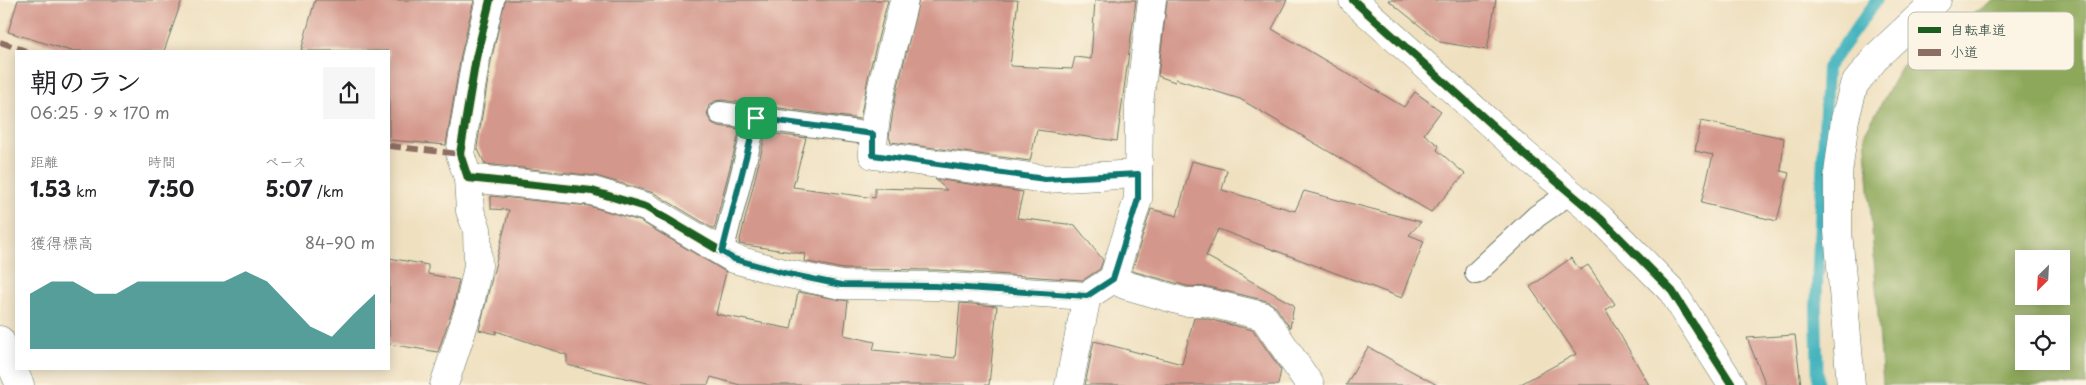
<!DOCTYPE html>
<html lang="ja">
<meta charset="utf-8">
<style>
body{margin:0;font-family:"Playpen Sans","Klee One",sans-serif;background:#f6f6f6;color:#202124;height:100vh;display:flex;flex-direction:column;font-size:19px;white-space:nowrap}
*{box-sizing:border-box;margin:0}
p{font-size:16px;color:#757577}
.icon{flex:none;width:28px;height:28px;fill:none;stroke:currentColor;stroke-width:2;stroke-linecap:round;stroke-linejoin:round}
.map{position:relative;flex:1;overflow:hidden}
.drawer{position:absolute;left:15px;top:50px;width:375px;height:320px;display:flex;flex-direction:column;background:#fff;border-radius:0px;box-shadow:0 2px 12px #0003}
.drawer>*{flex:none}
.needle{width:32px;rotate:204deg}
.tools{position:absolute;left:2015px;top:250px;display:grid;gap:10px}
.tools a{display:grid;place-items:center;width:55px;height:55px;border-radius:0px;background:#fff;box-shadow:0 2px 12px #0003;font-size:25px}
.pin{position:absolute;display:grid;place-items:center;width:42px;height:42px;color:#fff;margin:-21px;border-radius:10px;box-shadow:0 2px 8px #0006}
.round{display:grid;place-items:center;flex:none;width:52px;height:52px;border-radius:0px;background:#f6f6f6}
.headline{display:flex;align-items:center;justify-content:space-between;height:85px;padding:0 15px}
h1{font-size:28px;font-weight:700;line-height:38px}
.figures{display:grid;grid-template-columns:repeat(3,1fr);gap:8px;height:85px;padding:5px 15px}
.figures div{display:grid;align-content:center}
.figures b{font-size:21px;font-weight:700}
.figures small{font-size:14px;font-weight:400}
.figures p{font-size:14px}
.chart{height:140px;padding:10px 15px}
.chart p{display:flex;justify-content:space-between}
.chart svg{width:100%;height:90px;margin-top:5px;fill:#0f766e;opacity:.7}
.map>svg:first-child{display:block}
.forest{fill:#8da85a;stroke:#567247;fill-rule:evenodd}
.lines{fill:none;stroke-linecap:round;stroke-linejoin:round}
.stream{stroke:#45b4be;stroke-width:12}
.building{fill:#d4978c}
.lane-casing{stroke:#687665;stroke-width:24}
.street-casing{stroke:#687665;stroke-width:29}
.lane{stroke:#fff;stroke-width:22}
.street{stroke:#fff;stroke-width:28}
.quiet{stroke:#8d6e63;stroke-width:6;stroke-dasharray:12 6;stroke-linecap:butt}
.cycleway-casing{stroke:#fcf5e5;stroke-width:11}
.cycleway{stroke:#1b5e20;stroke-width:8}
.route-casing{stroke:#fff;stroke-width:10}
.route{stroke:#0f766e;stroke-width:6}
.key{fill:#fcf5e5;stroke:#babeb0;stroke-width:1}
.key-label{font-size:14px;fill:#1f3d34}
</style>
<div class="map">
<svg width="2086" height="385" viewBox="0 0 2086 385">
<rect width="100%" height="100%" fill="#fcf5e5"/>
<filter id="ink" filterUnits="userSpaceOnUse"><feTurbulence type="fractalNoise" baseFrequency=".02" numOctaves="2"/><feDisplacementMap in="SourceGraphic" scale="10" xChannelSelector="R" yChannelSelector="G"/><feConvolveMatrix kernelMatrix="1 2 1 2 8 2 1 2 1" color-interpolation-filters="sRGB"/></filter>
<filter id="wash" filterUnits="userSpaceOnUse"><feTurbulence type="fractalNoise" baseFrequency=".0096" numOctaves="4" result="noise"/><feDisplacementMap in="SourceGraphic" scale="20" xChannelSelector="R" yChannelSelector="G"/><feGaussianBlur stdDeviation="1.12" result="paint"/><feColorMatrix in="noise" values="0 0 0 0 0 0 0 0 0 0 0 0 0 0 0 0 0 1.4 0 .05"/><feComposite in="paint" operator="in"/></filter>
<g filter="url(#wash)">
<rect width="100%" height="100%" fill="#efe0c0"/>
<path class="forest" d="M1993,0H2086V385H1883L1865,133L1902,66ZM2024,259H2061V296H2024ZM2024,324H2061V361H2024Z"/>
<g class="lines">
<polyline class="stream" points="1818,385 1816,309 1827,68 1877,0"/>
</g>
<g id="blocks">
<g class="building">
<polygon points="18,0 182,0 164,51 71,51 8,32"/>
<polygon points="315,0 474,0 461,55 446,145 389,140 389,51 301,51"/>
<polygon points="505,0 888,0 869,73 860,119 722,100 715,101 709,105 707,111 708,117 712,123 718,126 740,129 714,229 654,193 596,176 485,164 477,147 491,61"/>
<polygon points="919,0 1018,0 1010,66 1072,69 1075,57 1091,59 1095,0 1136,0 1117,141 1037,130 1030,161 891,142 889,137 895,99"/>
<polygon points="1167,0 1287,0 1272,29 1404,107 1415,92 1441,111 1424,134 1439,146 1437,150 1465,174 1431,212 1240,99 1176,79 1175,82 1158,76"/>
<polygon points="1388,0 1496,0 1487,50 1440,42"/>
<polygon points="1701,121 1784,138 1781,171 1789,173 1777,221 1701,203 1713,155 1695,151"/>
<polygon points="766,133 806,138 793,187 875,198 875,188 947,190 935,179 1023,192 1017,218 1075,225 1103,260 1100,269 1083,280 936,270 843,269 804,261 805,254 739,244"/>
<polygon points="1192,161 1227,170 1222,190 1295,211 1304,191 1421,222 1409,235 1424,241 1402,298 1218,229 1206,256 1294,305 1290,328 1276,307 1267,301 1209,287 1187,286 1132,271 1151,209 1177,216"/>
<polygon points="491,196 589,206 640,221 726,272 716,314 791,329 798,292 848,301 844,335 875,342 873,350 955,358 960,303 997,306 989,385 740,385 711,377 708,385 657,385 567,365 567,355 496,331 496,334 479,330 509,210 491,209"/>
<polygon points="389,258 428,265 428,274 459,280 454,305 438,352 389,344"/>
<polygon points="1571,258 1580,270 1588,265 1615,304 1606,310 1649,385 1519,385 1576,354 1530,287"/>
<polygon points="1194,318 1203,318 1253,330 1281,370 1278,385 1085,385 1094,341 1182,364"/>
<polygon points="1795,335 1801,385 1766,385 1747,338"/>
<polygon points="1368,347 1437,385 1346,385"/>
</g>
</g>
</g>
<g filter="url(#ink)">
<use href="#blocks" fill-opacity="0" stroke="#687665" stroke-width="1"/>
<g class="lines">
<g class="lane-casing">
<g id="lane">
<polyline points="720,113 873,134"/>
<polyline points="722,252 756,118"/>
<polyline points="1476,273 1537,216 1570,193"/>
</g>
</g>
<g class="street-casing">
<g id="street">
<polyline points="490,0 476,58 460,154 468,178 592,191 646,207 734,259 784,273 841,285 935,286 1087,296"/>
<path d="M904,0C893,51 873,102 873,155L1045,179L1138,174"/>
<polyline points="1353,0 1523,153 1601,219 1672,291 1732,385"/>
<polyline points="1113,279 1125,285 1185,302 1205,302 1263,316 1310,385"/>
<polyline points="0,340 20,385"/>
<polyline points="444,385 469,309 478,266 477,229 470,211 468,178"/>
<polyline points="1069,385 1087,296 1113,279 1138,199 1139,104 1152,0"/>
<polyline points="1851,385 1838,231 1838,174 1845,119 1854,85 1878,55 1937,0"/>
</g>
</g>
<use href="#lane" class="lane"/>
<use href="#street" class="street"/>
<g class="quiet">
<polyline points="0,42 26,51"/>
<polyline points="389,146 460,154"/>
</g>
<g class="cycleway-casing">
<g id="cycleway">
<polyline points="490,0 476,58 460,154 468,178 592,191 646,207 734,259 784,273 841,285 935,286 1087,296"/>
<polyline points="1353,0 1523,153 1601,219 1672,291 1732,385"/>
</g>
</g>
<use href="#cycleway" class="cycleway"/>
</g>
</g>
<g class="lines" filter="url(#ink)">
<g class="route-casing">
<polygon id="route" points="756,118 873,134 873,155 1045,179 1138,174 1138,199 1113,279 1087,296 935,286 841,285 784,273 734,259 722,252"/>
</g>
<use href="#route" class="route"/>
</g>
<rect x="1908" y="12" width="166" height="58" rx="8" class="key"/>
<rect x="1918" y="27" width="23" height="6" fill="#1b5e20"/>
<rect x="1918" y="49" width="23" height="7" fill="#8d6e63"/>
<g class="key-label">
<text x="1950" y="35">自転車道</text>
<text x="1950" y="57">小道</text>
</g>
</svg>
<div class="tools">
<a><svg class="needle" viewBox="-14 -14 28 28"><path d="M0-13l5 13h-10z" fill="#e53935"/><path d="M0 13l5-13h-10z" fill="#757577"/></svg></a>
<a><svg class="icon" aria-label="locate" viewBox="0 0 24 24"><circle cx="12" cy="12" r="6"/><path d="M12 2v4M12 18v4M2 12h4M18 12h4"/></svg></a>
</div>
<div class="pin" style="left:756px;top:118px;background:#1e9e55"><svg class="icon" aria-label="arrive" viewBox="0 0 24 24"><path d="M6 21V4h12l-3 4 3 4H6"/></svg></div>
<section class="drawer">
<div class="headline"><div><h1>朝のラン</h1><p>06:25 · 9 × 170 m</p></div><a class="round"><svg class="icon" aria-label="share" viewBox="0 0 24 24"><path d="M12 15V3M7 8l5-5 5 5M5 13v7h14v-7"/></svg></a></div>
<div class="figures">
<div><p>距離</p><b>1.53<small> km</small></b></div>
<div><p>時間</p><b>7:50</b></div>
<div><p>ペース</p><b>5:07<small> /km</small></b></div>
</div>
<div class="chart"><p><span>獲得標高</span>84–90 m</p>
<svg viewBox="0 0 160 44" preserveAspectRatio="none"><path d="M0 44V17L10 11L20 11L30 17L40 17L50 11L60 11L70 11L80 11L90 11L100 6L110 11L120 22L130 33L140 38L150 27L160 17V44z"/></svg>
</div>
</section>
</div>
